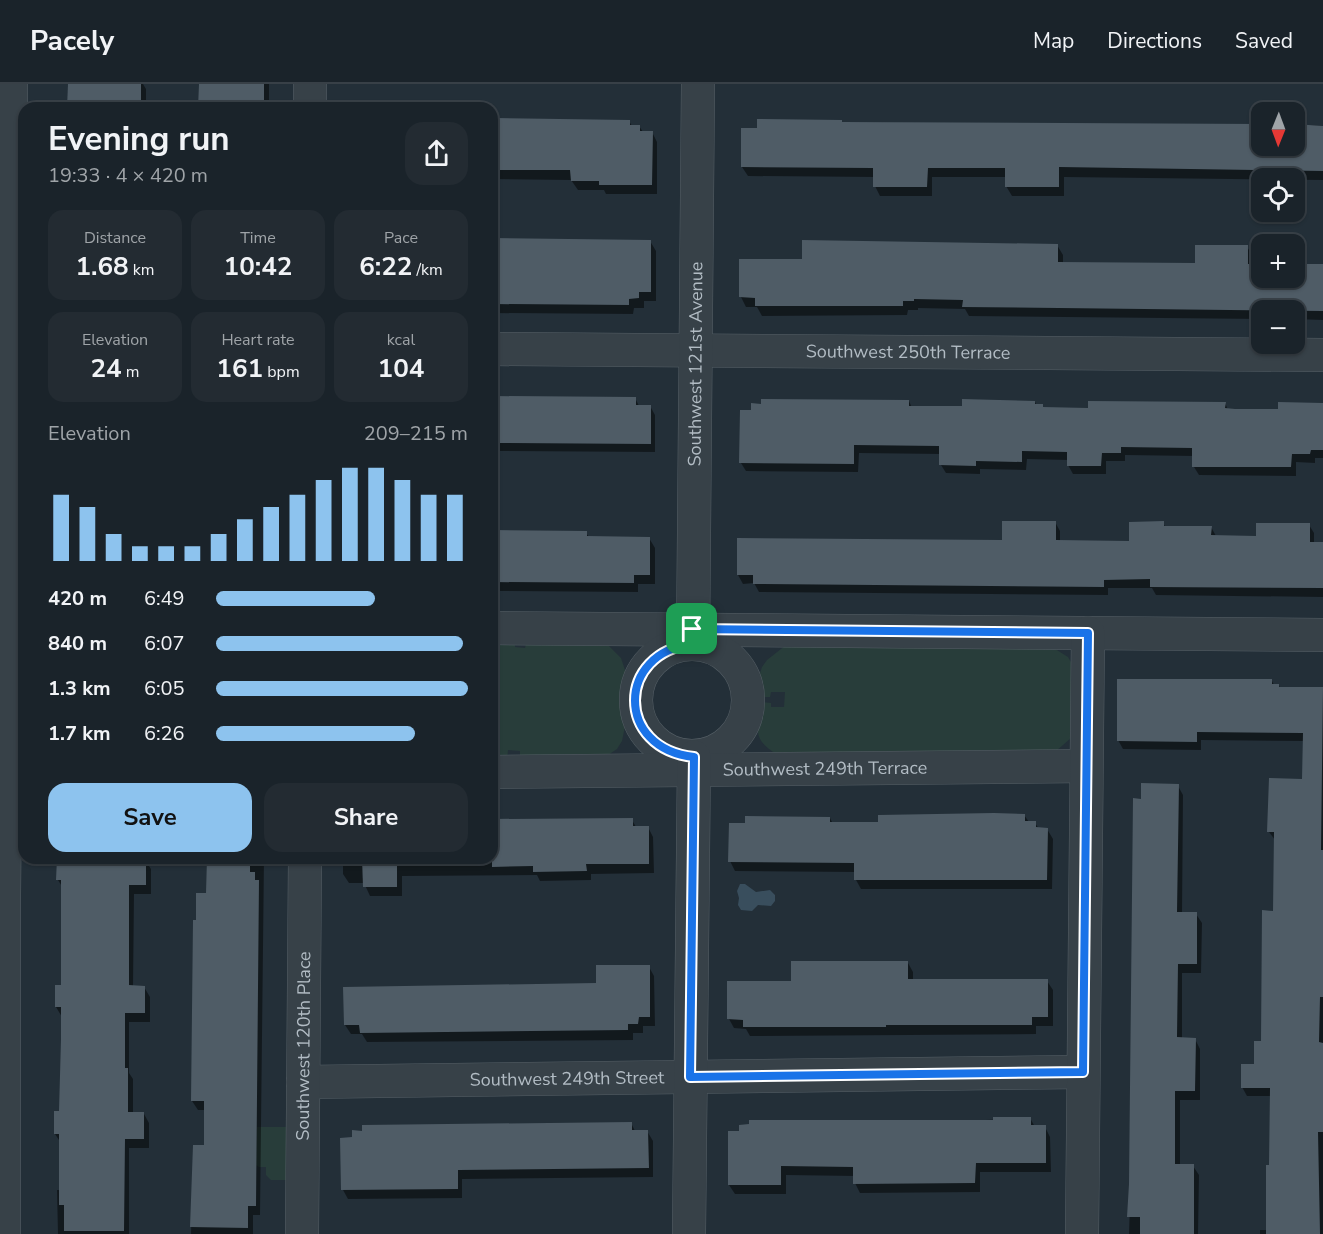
<!DOCTYPE html>
<meta charset="utf-8">
<style>
body{margin:0;font-family:"Nunito Sans",sans-serif;background:#232b32;color:#f1f3f6;height:100vh;display:flex;flex-direction:column;font-size:22px;white-space:nowrap}
*{box-sizing:border-box;margin:0}
p{font-size:20px;color:#9fa4a8}
.icon{flex:none;width:33px;height:33px;fill:none;stroke:currentColor;stroke-width:2;stroke-linecap:round;stroke-linejoin:round}
.map{position:relative;flex:1;overflow:hidden}
.side{position:absolute;left:18px;top:18px;width:480px;height:762px;display:flex;flex-direction:column;background:#1a232a;border-radius:18px;box-shadow:0 2px 4px #0004,0 0 0 2px #384047}
.side>*{flex:none}
.needle{width:39px;rotate:181deg}
.fabs{position:absolute;left:1251px;top:18px;display:grid;gap:12px}
.fabs a{display:grid;place-items:center;width:54px;height:54px;border-radius:12px;background:#1a232a;box-shadow:0 2px 4px #0004,0 0 0 2px #384047;font-size:30px}
.pin{position:absolute;display:grid;place-items:center;width:51px;height:51px;color:#fff;margin:-26px;border-radius:12px;box-shadow:0 3px 9px #0006}
.round{display:grid;place-items:center;flex:none;width:63px;height:63px;border-radius:18px;background:#232b32}
.head{display:flex;align-items:center;justify-content:space-between;height:102px;padding:0 30px}
h1{font-size:33px;font-weight:700;line-height:45px}
.stats{display:grid;grid-template-columns:repeat(3,1fr);gap:9px;height:102px;padding:6px 30px}
.stats div{display:grid;align-content:center;border-radius:15px;background:#232b32;text-align:center}
.stats b{font-size:26px;font-weight:700}
.stats small{font-size:16px;font-weight:400}
.stats p{font-size:16px}
.chart{height:168px;padding:12px 30px}
.chart p{display:flex;justify-content:space-between}
.chart svg{width:100%;height:108px;margin-top:6px;stroke:#8dc3ee;stroke-width:6}
.action{display:flex;gap:12px;margin-top:auto;padding:12px 30px}
.action a{flex:1;height:69px;border-radius:18px;background:#8dc3ee;color:#111;font-size:24px;font-weight:700;line-height:69px;text-align:center}
.action a+a{background:#232b32;color:#f1f3f6}
ul{padding:0 30px;list-style:none;font-size:20px}
li{display:grid;grid-template-columns:96px 72px 1fr;align-items:center;height:45px}
li i{height:15px;border-radius:8px;background:#8dc3ee}
header{display:flex;align-items:center;gap:36px;box-sizing:border-box;height:84px;padding:0 30px;background:#1a232a;border-bottom:2px solid #384047}
header strong{font-size:28px}
nav{display:flex;gap:33px;margin-inline-start:auto;font-size:21px}
.map>svg:first-child{display:block}
.green{fill:#283d3a}
.water{fill:#394e5d}
.shadow{fill:#0007}
.building{fill:#4f5c66}
.lines{fill:none;stroke-linecap:round;stroke-linejoin:round}
.minor-casing{stroke:#555f66;stroke-width:34}
.minor{stroke:#374148;stroke-width:33}
.route-casing{stroke:#fff;stroke-width:12}
.route{stroke:#1a73e8;stroke-width:8}
.labels{text-anchor:middle;stroke-width:4.5;stroke-linejoin:round;paint-order:stroke}
.street-label{font-size:18px;fill:#b2bcc4;stroke:#1c262d}
</style>
<header>
<strong>Pacely</strong>
<nav><a>Map</a><a>Directions</a><a>Saved</a></nav>
</header>
<div class="map">
<svg width="1323" height="1150" viewBox="0 0 1323 1150">
<rect width="100%" height="100%" fill="#232f38"/>
<g class="green">
<polygon points="492,556 515,557 515,563 525,564 527,556 606,559 621,574 626,589 622,611 625,642 622,657 617,665 602,675 520,677 520,667 508,666 507,677 492,677"/>
<path d="M786,561L1052,563L1068,573L1072,580L1071,654L1055,668L779,672C749,653 759,647 762,618L771,619V623H784L785,608H771L770,613H762L760,589L762,583L767,576Z"/>
<polygon points="257,1043 290,1043 290,1096 271,1096 266,1091 266,1083 259,1083 256,1081"/>
</g>
<polygon class="water" points="740,800 745,800 756,808 770,806 775,811 775,817 771,822 758,821 752,827 741,826 738,821 739,814 737,807"/>
<g class="shadow">
<polygon points="69,0 143,0 146,5 146,24 69,24"/>
<rect x="200" y="0" width="69" height="24"/>
<polygon points="492,35 629,37 632,42 639,42 643,48 652,48 657,58 657,110 606,110 604,106 578,106 571,96 492,95"/>
<polygon points="759,37 1132,42 1262,62 1294,62 1294,41 1323,42 1323,96 1064,93 1064,112 1012,112 1006,102 1007,93 932,93 932,112 880,112 875,102 875,93 748,92 742,83 758,46"/>
<polygon points="492,156 650,157 656,167 656,217 644,217 644,224 634,224 633,230 492,229"/>
<polygon points="1057,161 1063,171 1063,180 1196,181 1247,163 1253,172 1253,181 1262,194 1294,194 1323,182 1323,236 1294,235 1294,226 1262,226 1262,235 969,232 965,225 918,224 918,226 908,226 907,231 762,232 757,223 746,223 741,213 803,176"/>
<polygon points="492,313 635,314 639,322 650,322 655,331 655,368 492,367"/>
<polygon points="909,317 912,324 964,324 1035,318 1037,322 1044,325 1089,325 1225,319 1228,326 1280,327 1323,320 1323,374 1315,374 1315,379 1296,378 1296,392 1199,391 1194,383 1194,372 1125,371 1125,377 1106,377 1106,390 1073,390 1068,381 1068,376 1027,375 1026,386 980,385 980,390 946,389 941,381 941,370 859,369 858,388 746,387 741,379"/>
<polygon points="1055,438 1060,447 1060,458 1131,458 1163,439 1166,444 1211,443 1216,452 1257,453 1309,441 1314,449 1314,459 1323,459 1323,513 1156,511 1152,504 1108,504 1108,511 759,508 754,499 743,500 738,491 738,455 1003,457"/>
<polygon points="492,447 586,449 589,453 649,454 655,464 655,500 638,500 638,508 492,507"/>
<polygon points="1272,597 1274,601 1279,601 1280,605 1323,604 1323,1150 1260,1150 1260,1146 1268,1146 1272,1012 1247,1012 1242,1003 1255,981 1262,959 1274,828 1275,756 1269,748 1304,697 1304,657 1201,656 1201,666 1123,665 1118,656"/>
<polygon points="1178,702 1183,711 1182,829 1196,830 1202,839 1201,889 1182,889 1182,955 1195,955 1200,965 1200,1016 1180,1016 1180,1082 1193,1082 1199,1091 1198,1150 1129,1150 1143,716"/>
<polygon points="1024,731 1029,738 1035,739 1039,745 1047,745 1053,755 1052,805 861,805 856,796 856,788 735,787 730,777 830,734 833,740 879,739"/>
<polygon points="632,736 636,743 648,743 653,753 654,789 591,790 591,796 540,797 537,791 402,792 402,812 370,812 364,799 349,799 343,790 343,774 492,774 492,737"/>
<polygon points="58,774 132,774 145,776 151,785 151,810 134,810 133,903 144,903 150,913 150,938 129,938 129,989 133,995 133,1029 144,1030 149,1039 149,1064 129,1064 129,1150 58,1150 57,1106 61,1106 61,1059 55,1050 60,1029 62,933 56,923 62,902 63,804 58,796"/>
<polygon points="214,774 264,774 260,1131 253,1131 253,1150 191,1150 192,1112 205,1063 206,1026 198,1026 192,1017 198,838 208,810"/>
<polygon points="908,879 913,888 913,896 1047,897 1053,906 1053,942 1036,942 1036,950 750,952 746,945 734,944 729,935 792,899"/>
<polygon points="649,883 654,892 655,942 643,942 643,949 633,949 633,956 367,958 362,950 351,950 345,941 597,901"/>
<polygon points="1030,1034 1035,1043 1045,1043 1050,1053 1051,1088 980,1088 980,1108 860,1109 855,1099 855,1092 786,1091 786,1110 735,1110 729,1101 730,1048"/>
<polygon points="631,1039 635,1047 647,1047 653,1057 653,1093 462,1095 462,1114 348,1115 343,1106"/>
</g>
<g class="building">
<polygon points="68,0 141,0 141,24 67,24"/>
<polygon points="199,0 264,0 264,21 258,21 258,24 198,24"/>
<polygon points="496,34 630,36 630,41 640,41 640,47 653,47 652,101 599,101 599,97 571,97 570,86 492,86 492,37 496,37"/>
<polygon points="757,35 842,36 842,38 1262,40 1262,62 1294,62 1294,40 1323,42 1323,87 1059,83 1059,103 1005,103 1005,84 928,84 927,103 873,103 873,84 741,83 741,44 757,44"/>
<polygon points="492,154 651,156 651,208 639,208 639,214 629,215 629,221 493,220"/>
<polygon points="802,156 1058,160 1058,178 1195,179 1195,161 1248,161 1248,180 1262,180 1262,194 1294,194 1294,180 1323,180 1323,227 962,223 963,216 914,215 914,217 903,217 903,222 755,222 755,214 739,213 739,175 802,175"/>
<polygon points="492,312 636,313 636,321 651,321 651,360 492,359"/>
<polygon points="761,315 909,316 909,322 962,322 962,315 1035,317 1035,320 1043,320 1043,323 1088,324 1088,317 1226,318 1225,324 1235,325 1278,325 1278,318 1323,319 1323,366 1311,366 1310,370 1292,370 1291,383 1192,383 1192,364 1121,363 1121,369 1102,369 1101,382 1067,382 1067,368 1022,367 1022,378 976,377 976,382 939,381 939,362 854,361 854,380 739,379 740,326 751,326 751,319 761,320"/>
<polygon points="1002,437 1056,437 1056,456 1129,457 1129,438 1164,437 1164,442 1212,442 1211,451 1256,452 1256,439 1310,439 1310,458 1323,458 1323,504 1150,503 1150,495 1104,496 1104,503 753,500 753,491 737,491 737,454 1002,456"/>
<polygon points="492,446 587,447 587,452 650,453 650,491 634,491 634,499 492,498"/>
<polygon points="1117,595 1272,595 1272,600 1279,600 1279,603 1323,603 1321,766 1323,766 1323,913 1320,913 1319,958 1323,959 1323,1048 1318,1048 1320,1150 1266,1150 1266,1081 1269,1081 1270,1004 1241,1004 1241,980 1254,980 1254,957 1261,957 1262,826 1273,827 1274,748 1267,748 1269,694 1302,695 1303,649 1197,648 1197,658 1117,657"/>
<polygon points="1141,699 1179,700 1177,828 1197,828 1197,880 1178,880 1177,953 1196,954 1195,1007 1175,1007 1175,1080 1194,1080 1194,1150 1140,1150 1140,1133 1127,1133 1129,1100 1133,714 1141,715"/>
<polygon points="994,729 1025,730 1025,737 1036,737 1036,743 1048,744 1047,796 854,796 854,779 728,778 729,739 745,739 745,732 830,733 830,738 878,738 878,731"/>
<polygon points="633,734 633,742 649,742 649,780 586,780 587,787 533,788 533,782 492,783 492,735"/>
<polygon points="57,774 146,774 146,801 129,801 129,901 145,902 145,929 125,929 125,984 128,984 128,1028 144,1028 144,1055 125,1055 124,1147 64,1147 64,1121 59,1121 59,1050 54,1050 54,1027 59,1027 61,955 61,923 55,923 55,901 61,901 61,796 56,796"/>
<polygon points="207,774 250,774 250,788 255,788 255,796 259,796 256,1122 248,1122 248,1144 190,1143 193,1061 204,1061 204,1017 191,1017 193,836 196,836 196,809 206,809"/>
<polygon points="362,774 397,774 397,803 363,803"/>
<polygon points="791,877 908,877 908,895 1048,895 1048,933 1032,933 1032,941 886,941 886,943 743,943 743,936 727,935 727,897 791,897"/>
<polygon points="596,881 650,881 650,933 639,933 638,940 628,940 628,946 360,949 359,941 344,941 343,903 596,899"/>
<polygon points="993,1033 1031,1033 1031,1041 1046,1041 1046,1079 976,1079 975,1099 853,1100 853,1083 781,1082 781,1101 728,1101 728,1047 739,1047 739,1041 749,1040 749,1036 993,1036"/>
<polygon points="632,1038 632,1046 648,1046 649,1084 458,1086 458,1105 341,1106 340,1054 352,1053 352,1046 362,1047 362,1041"/>
</g>
<g class="lines">
<g class="minor-casing">
<g id="minor">
<polyline points="310,24 310,0"/>
<path id="s1" d="M492,265L1323,271"/>
<polyline points="492,544 1323,551"/>
<circle cx="692" cy="616" r="56"/>
<path id="s2" d="M693,560L698,0"/>
<path id="s3" d="M492,688L1086,682"/>
<path id="s4" d="M303,998L1083,988"/>
<polyline points="4,1150 4,812 11,0"/>
<path id="s5" d="M302,1150L305,774"/>
<polyline points="689,1150 694,673"/>
<polyline points="1082,1150 1088,549"/>
</g>
</g>
<use href="#minor" class="minor"/>
</g>
<g class="lines">
<g class="route-casing">
<path id="route" d="M692,545L1088,549L1083,988L690,993L694,673C615,665 616,568 693,560Z"/>
</g>
<use href="#route" class="route"/>
</g>
<g class="labels">
<g class="street-label">
<text dy="6" stroke="none"><textPath href="#s1" startOffset="416">Southwest 250th Terrace</textPath></text>
<text dy="6" stroke="none"><textPath href="#s2" startOffset="280">Southwest 121st Avenue</textPath></text>
<text dy="6" stroke="none"><textPath href="#s3" startOffset="333">Southwest 249th Terrace</textPath></text>
<text dy="6" stroke="none"><textPath href="#s5" startOffset="188">Southwest 120th Place</textPath></text>
<text dy="6" stroke="none"><textPath href="#s4" startOffset="264">Southwest 249th Street</textPath></text>
</g>
</g>
</svg>
<div class="fabs">
<a><svg class="needle" viewBox="-14 -14 28 28"><path d="M0-13l5 13h-10z" fill="#e53935"/><path d="M0 13l5-13h-10z" fill="#9fa4a8"/></svg></a>
<a><svg class="icon" aria-label="locate" viewBox="0 0 24 24"><circle cx="12" cy="12" r="6"/><path d="M12 2v4M12 18v4M2 12h4M18 12h4"/></svg></a>
<a>+</a>
<a>−</a>
</div>
<div class="pin" style="left:692px;top:545px;background:#1e9e55"><svg class="icon" aria-label="arrive" viewBox="0 0 24 24"><path d="M6 21V4h12l-3 4 3 4H6"/></svg></div>
<section class="side">
<div class="head"><div><h1>Evening run</h1><p>19:33 · 4 × 420 m</p></div><a class="round"><svg class="icon" aria-label="share" viewBox="0 0 24 24"><path d="M12 15V3M7 8l5-5 5 5M5 13v7h14v-7"/></svg></a></div>
<div class="stats">
<div><p>Distance</p><b>1.68<small> km</small></b></div>
<div><p>Time</p><b>10:42</b></div>
<div><p>Pace</p><b>6:22<small> /km</small></b></div>
</div>
<div class="stats">
<div><p>Elevation</p><b>24<small> m</small></b></div>
<div><p>Heart rate</p><b>161<small> bpm</small></b></div>
<div><p>kcal</p><b>104</b></div>
</div>
<div class="chart"><p><span>Elevation</span>209–215 m</p>
<svg viewBox="0 0 160 44" preserveAspectRatio="none"><path d="M5 44V17M15 44V22M25 44V33M35 44V38M45 44V38M55 44V38M65 44V33M75 44V27M85 44V22M95 44V17M105 44V11M115 44V6M125 44V6M135 44V11M145 44V17M155 44V17"/></svg>
</div>
<ul>
<li><b>420 m</b>6:49<i style="width:63%"></i></li>
<li><b>840 m</b>6:07<i style="width:98%"></i></li>
<li><b>1.3 km</b>6:05<i style="width:100%"></i></li>
<li><b>1.7 km</b>6:26<i style="width:79%"></i></li>
</ul>
<div class="action"><a>Save</a><a>Share</a></div>
</section>
</div>
